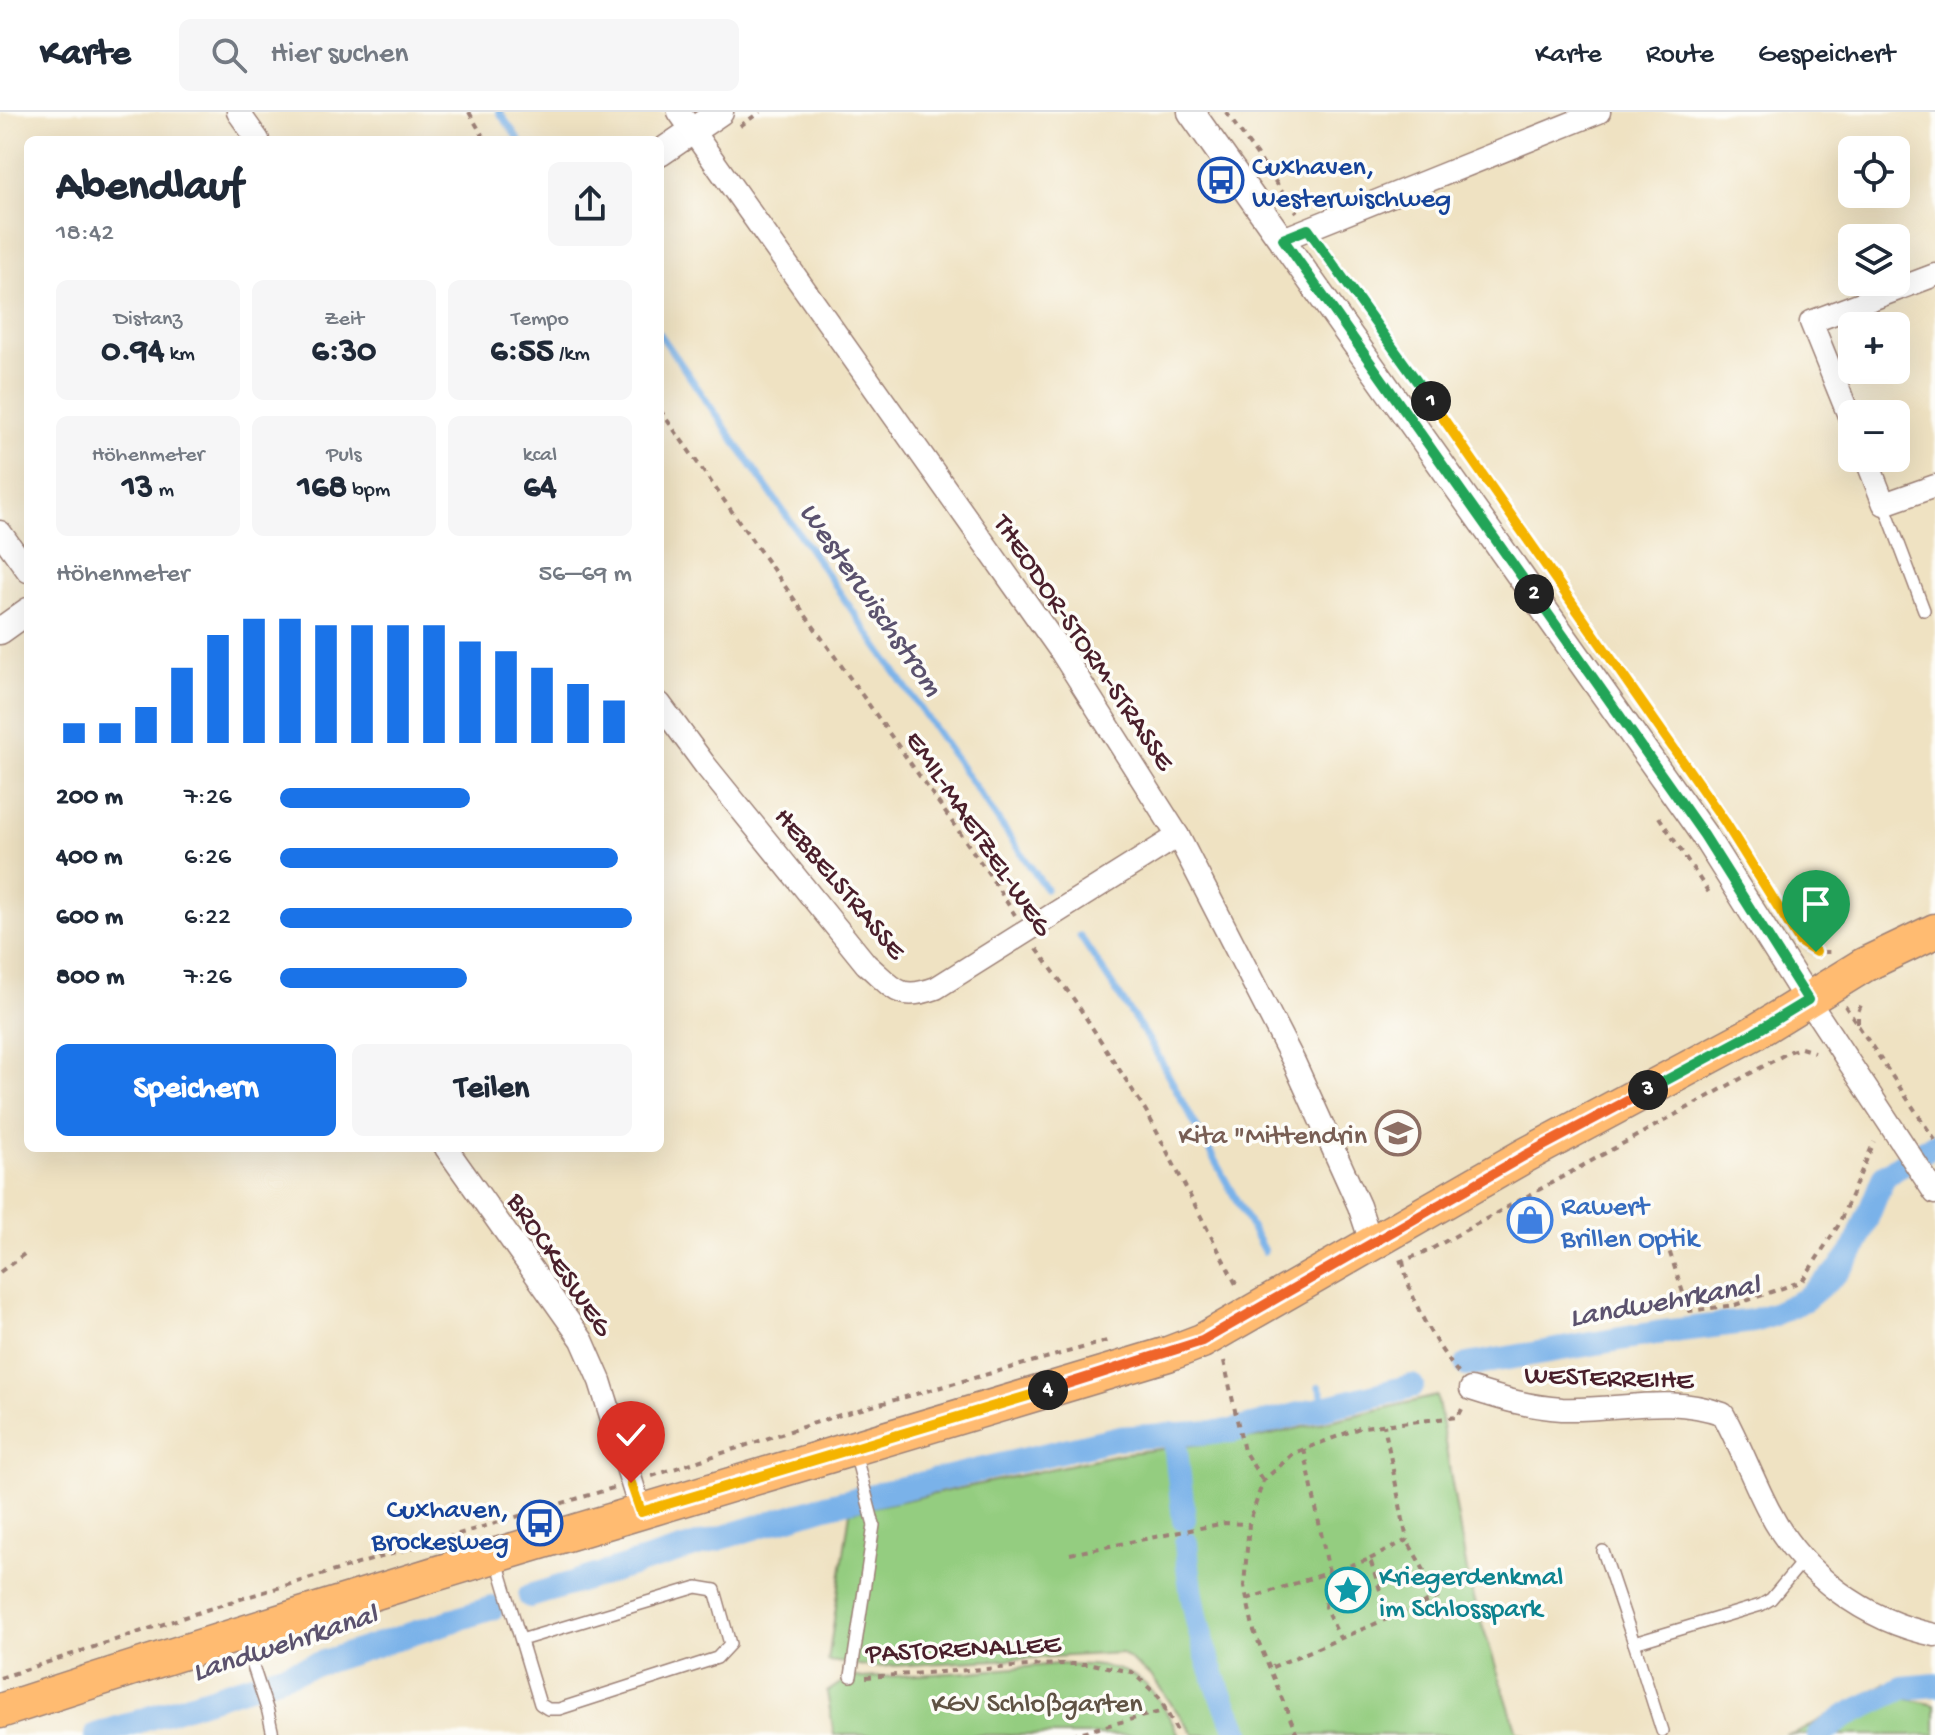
<!DOCTYPE html>
<html lang="de">
<meta charset="utf-8">
<style>
body{margin:0;font-family:"Gochi Hand",sans-serif;background:#f6f6f7;color:#1f2937;height:100vh;display:flex;flex-direction:column;font-size:30px;white-space:nowrap}
*{box-sizing:border-box;margin:0}
p{font-size:26px;color:#747a83}
.icon{flex:none;width:44px;height:44px;fill:none;stroke:currentColor;stroke-width:2;stroke-linecap:round;stroke-linejoin:round}
.map{position:relative;flex:1;overflow:hidden}
.side{position:absolute;left:24px;top:24px;width:640px;height:1016px;display:flex;flex-direction:column;background:#fff;border-radius:12px;box-shadow:0 8px 32px #0002}
.side>*{flex:none}
.buttons{position:absolute;left:1838px;top:24px;display:grid;gap:16px}
.buttons a{display:grid;place-items:center;width:72px;height:72px;border-radius:12px;background:#fff;box-shadow:0 8px 32px #0002;font-size:40px}
.pin{position:absolute;display:grid;place-items:center;width:68px;height:68px;color:#fff;margin:-82px -34px;border-radius:50% 50% 50% 0;rotate:-45deg;box-shadow:0 0 8px #0007}
.pin .icon{rotate:45deg}
.km{position:absolute;width:40px;height:40px;margin:-20px;border-radius:50%;background:#222;color:#fff;font-size:22px;line-height:40px;text-align:center}
.round{display:grid;place-items:center;flex:none;width:84px;height:84px;border-radius:12px;background:#f6f6f7}
.head{display:flex;align-items:center;justify-content:space-between;height:136px;padding:0 32px}
h1{font-size:44px;font-weight:700;line-height:60px}
.metrics{display:grid;grid-template-columns:repeat(3,1fr);gap:12px;height:136px;padding:8px 32px}
.metrics div{display:grid;align-content:center;border-radius:12px;background:#f6f6f7;text-align:center}
.metrics b{font-size:34px;font-weight:700}
.metrics small{font-size:22px;font-weight:400}
.metrics p{font-size:22px}
.chart{height:224px;padding:16px 32px}
.chart p{display:flex;justify-content:space-between}
.chart svg{width:100%;height:144px;margin-top:8px;stroke:#1a73e8;stroke-width:6}
.button{display:flex;gap:16px;margin-top:auto;padding:16px 32px}
.button a{flex:1;height:92px;border-radius:12px;background:#1a73e8;color:#fff;font-size:32px;font-weight:700;line-height:92px;text-align:center}
.button a+a{background:#f6f6f7;color:#1f2937}
ul{padding:0 32px;list-style:none;font-size:26px}
li{display:grid;grid-template-columns:128px 96px 1fr;align-items:center;height:60px}
li i{height:20px;border-radius:10px;background:#1a73e8}
header{display:flex;align-items:center;gap:48px;box-sizing:border-box;height:112px;padding:0 40px;background:#fff;border-bottom:2px solid #e0e1e3}
header strong{font-size:38px}
nav{display:flex;gap:44px;margin-inline-start:auto;font-size:28px}
.search{width:560px;height:72px;background:#f6f6f7;display:flex;align-items:center;gap:20px;box-sizing:border-box;padding:0 28px;border-radius:12px;color:#747a83;font-size:30px}
.map>svg:first-child{display:block}
.green{fill:#94cd80;stroke:#6f7656;stroke-width:2}
.lines{fill:none;stroke-linecap:round;stroke-linejoin:round}
.stream{stroke:#7ab2e9;stroke-width:7}
.canal{stroke:#7ab2e9;stroke-width:24}
.service-casing{stroke:#9c8076;stroke-width:14}
.minor-casing{stroke:#9c8076;stroke-width:25}
.tertiary-casing{stroke:#9c8076;stroke-width:29}
.primary-casing{stroke:#9c8076;stroke-width:37}
.path{stroke:#9c8076;stroke-width:4;stroke-dasharray:6 6;stroke-linecap:butt}
.service{stroke:#fff;stroke-width:11}
.minor{stroke:#fff;stroke-width:22}
.tertiary{stroke:#fff;stroke-width:26}
.primary{stroke:#ffbb71;stroke-width:34}
.split-1-casing{stroke:#fff;stroke-width:16}
.split-2-casing{stroke:#fff;stroke-width:16}
.split-3-casing{stroke:#fff;stroke-width:16}
.split-4-casing{stroke:#fff;stroke-width:16}
.split-5-casing{stroke:#fff;stroke-width:16}
.split-1{stroke:#f5b400;stroke-width:10}
.split-2{stroke:#22a559;stroke-width:10}
.split-3{stroke:#22a559;stroke-width:10}
.split-4{stroke:#f0652b;stroke-width:10}
.split-5{stroke:#f5b400;stroke-width:10}
.labels{text-anchor:middle;stroke-width:7;stroke-linejoin:round;paint-order:stroke}
.transit-label{font-size:28px;fill:#164399;stroke:#fdfcf7;text-anchor:start}
.street-label{font-size:28px;fill:#4a1f2b;stroke:#fdfcf7}
.education-label{font-size:28px;fill:#785e54;stroke:#fdfcf7;text-anchor:end}
.shop-label{font-size:28px;fill:#366cbe;stroke:#fdfcf7;text-anchor:start}
.culture-label{font-size:28px;fill:#0d838f;stroke:#fdfcf7;text-anchor:start}
.park-label{font-size:28px;fill:#605344;stroke:#fdfcf7}
.water-label{font-size:30px;font-style:italic;fill:#5b526e;stroke:#fdfcf7}
</style>
<header>
<strong>Karte</strong>
<div class="search"><svg class="icon" aria-label="search" viewBox="0 0 24 24"><circle cx="10" cy="10" r="6"/><path d="M15 15l6 6"/></svg>Hier suchen</div>
<nav><a>Karte</a><a>Route</a><a>Gespeichert</a></nav>
</header>
<div class="map">
<svg width="1935" height="1623" viewBox="0 0 1935 1623">
<rect width="100%" height="100%" fill="#fdfcf7"/>
<filter id="ink" filterUnits="userSpaceOnUse"><feTurbulence type="fractalNoise" baseFrequency=".0125" numOctaves="2"/><feDisplacementMap in="SourceGraphic" scale="16" xChannelSelector="R" yChannelSelector="G"/><feConvolveMatrix kernelMatrix="1 2 1 2 8 2 1 2 1" color-interpolation-filters="sRGB"/></filter>
<filter id="wash" filterUnits="userSpaceOnUse"><feTurbulence type="fractalNoise" baseFrequency=".006" numOctaves="4" result="noise"/><feDisplacementMap in="SourceGraphic" scale="32" xChannelSelector="R" yChannelSelector="G"/><feGaussianBlur stdDeviation="1.8" result="paint"/><feColorMatrix in="noise" values="0 0 0 0 0 0 0 0 0 0 0 0 0 0 0 0 0 1.4 0 .05"/><feComposite in="paint" operator="in"/></filter>
<g filter="url(#wash)">
<rect width="100%" height="100%" fill="#efe2c2"/>
<g class="green">
<polygon points="1437,1284 1469,1471 1517,1620 1526,1623 1194,1623 1152,1565 1121,1541 874,1555 828,1549 850,1400 1119,1342 1261,1325"/>
<path d="M1058,1552C1130,1553 1146,1558 1179,1623H834L827,1580L851,1564L862,1566L970,1560Z"/>
<polygon points="1886,1571 1908,1587 1935,1593 1935,1623 1785,1623 1795,1622"/>
</g>
<g class="lines">
<g class="stream">
<polyline points="499,0 519,28"/>
<polyline points="660,222 1046,777"/>
<polyline points="1080,824 1152,933 1264,1139"/>
<polyline points="1319,1275 1327,1295"/>
</g>
<g class="canal">
<polyline points="1467,1253 1656,1221 1753,1209 1774,1202 1804,1188 1838,1159 1855,1136 1884,1064 1935,1032"/>
<polyline points="1174,1322 1184,1407"/>
<path d="M1186,1431C1191,1503 1207,1559 1240,1623"/>
<polyline points="530,1484 826,1394 1116,1326 1232,1319 1412,1274"/>
<polyline points="96,1623 492,1496"/>
<polyline points="1819,1623 1849,1602 1903,1576 1935,1573"/>
</g>
</g>
</g>
<g filter="url(#ink)">
<g class="lines">
<g class="service-casing">
<g id="service">
<polyline points="1884,392 1924,498"/>
<polyline points="1603,1439 1634,1531"/>
<polyline points="497,1448 502,1466 540,1592 548,1597 559,1597 717,1546 730,1532 715,1478 697,1475 521,1528"/>
<polyline points="243,1524 268,1600 273,1623"/>
<polyline points="851,1564 874,1413 855,1341"/>
<polyline points="1662,1619 1634,1531 1761,1493 1771,1487 1802,1450"/>
</g>
</g>
<g class="minor-casing">
<g id="minor">
<polyline points="238,0 258,28"/>
<polyline points="679,0 1062,541 1178,724 1294,950 1359,1094 1372,1133"/>
<polyline points="1283,127 1599,0"/>
<polyline points="1852,311 1811,210 1935,163"/>
<polyline points="1866,346 1884,392 1935,374"/>
<polyline points="0,420 28,459"/>
<path d="M660,592L705,653L866,852C894,876 898,890 936,876L1178,724"/>
<polyline points="1808,888 1935,1081"/>
<polyline points="446,1036 582,1228 600,1269 641,1400"/>
<path d="M1471,1277C1502,1287 1530,1295 1562,1297C1619,1299 1667,1282 1723,1302C1740,1333 1752,1366 1768,1397C1800,1461 1865,1509 1935,1523"/>
</g>
</g>
<g class="tertiary-casing">
<g id="tertiary">
<polyline points="1191,0 1704,723 1808,888"/>
<polyline points="660,41 720,0"/>
<polyline points="0,519 28,499"/>
</g>
</g>
<g class="primary-casing">
<path id="primary" d="M0,1599C387,1472 778,1360 1168,1242L1202,1229L1524,1044L1752,922L1864,853L1935,819"/>
</g>
<g class="path">
<polyline points="469,0 485,28"/>
<polyline points="1226,0 1297,100"/>
<polyline points="740,14 760,0"/>
<polyline points="1320,134 1680,643"/>
<polyline points="660,298 989,762 1015,803"/>
<polyline points="1659,705 1711,784"/>
<polyline points="1802,831 1816,840 1831,840"/>
<polyline points="1037,837 1075,889 1146,999 1238,1176"/>
<polyline points="1845,894 1935,1028"/>
<polyline points="1858,911 1858,900 1863,888"/>
<polyline points="1666,1129 1689,1199 1735,1193 1802,1169 1838,1114 1874,1030"/>
<path d="M1403,1149C1410,1190 1434,1230 1459,1262"/>
<polyline points="1399,1150 1424,1141 1791,939 1801,936 1814,940"/>
<polyline points="0,1160 27,1140"/>
<polyline points="1224,1249 1244,1339 1263,1369"/>
<polyline points="1304,1337 1329,1460 1325,1495 1340,1526"/>
<polyline points="652,1364 833,1305 1107,1229"/>
<polyline points="1070,1442 1225,1411 1249,1412"/>
<polyline points="1370,1447 1407,1428 1384,1313"/>
<polyline points="1247,1487 1370,1447 1389,1506 1270,1556"/>
<polyline points="1389,1506 1439,1485 1407,1428"/>
<polyline points="866,1565 1058,1552 1092,1552 1132,1560 1159,1585 1179,1623"/>
<polyline points="0,1566 227,1491 613,1376"/>
<polyline points="1071,1623 1167,1598"/>
<polyline points="1297,1623 1254,1519 1244,1474 1249,1412 1263,1369 1294,1341 1362,1315 1458,1305 1462,1297"/>
</g>
<use href="#service" class="service"/>
<use href="#minor" class="minor"/>
<use href="#tertiary" class="tertiary"/>
<use href="#primary" class="primary"/>
</g>
</g>
<g class="lines" filter="url(#ink)">
<g class="split-1-casing">
<polyline id="split-1" points="1431,289 1725,710 1800,830 1816,840"/>
</g>
<g class="split-2-casing">
<polyline id="split-2" points="1431,289 1308,117 1283,127 1534,482"/>
</g>
<g class="split-3-casing">
<polyline id="split-3" points="1534,482 1704,723 1808,888 1752,922 1648,978"/>
</g>
<g class="split-4-casing">
<polyline id="split-4" points="1048,1278 1202,1229 1524,1044 1648,978"/>
</g>
<g class="split-5-casing">
<polyline id="split-5" points="631,1371 641,1400 1048,1278"/>
</g>
<use href="#split-1" class="split-1"/>
<use href="#split-2" class="split-2"/>
<use href="#split-3" class="split-3"/>
<use href="#split-4" class="split-4"/>
<use href="#split-5" class="split-5"/>
</g>
<defs>
<g id="bus-ring" transform="scale(2.3)"><circle r="9.5" fill="#fdfcf7" stroke="#1a4fb4" stroke-width="1.5"/><path d="M-5-6H5V4H4V6H2V4H-2V6H-4V4H-5ZM-3.5-4V0h7V-4ZM-3.5 1.2v1.5H-2V1.2ZM2 1.2v1.5H3.5V1.2Z" fill="#1a4fb4"/></g>
<g id="school-ring" transform="scale(2.3)"><circle r="9.5" fill="#fdfcf7" stroke="#8d6e63" stroke-width="1.5"/><path d="M0-5L7-2L0 1L-7-2ZM-4 1L0 2.5L4 1V4Q0 6-4 4Z" fill="#8d6e63"/></g>
<g id="shop-ring" transform="scale(2.3)"><circle r="9.5" fill="#fdfcf7" stroke="#3f7fe0" stroke-width="1.5"/><path d="M-5-2.5h2.3a2.7 3.5 0 0 1 5.4 0H5L5.5 6h-11ZM-1.5-2.5h3a1.5 2.3 0 0 0-3 0Z" fill="#3f7fe0"/></g>
<g id="sight-ring" transform="scale(2.3)"><circle r="9.5" fill="#fdfcf7" stroke="#0f9aa8" stroke-width="1.5"/><path d="M0-6L1.8-2.2L6-1.7L2.9 1.2L3.7 5.4L0 3.3L-3.7 5.4L-2.9 1.2L-6-1.7L-1.8-2.2Z" fill="#0f9aa8"/></g>
</defs>
<g fill-rule="evenodd">
<use href="#bus-ring" x="1221" y="68"/>
<use href="#school-ring" x="1398" y="1021"/>
<use href="#shop-ring" x="1530" y="1108"/>
<use href="#bus-ring" x="540" y="1411"/>
<use href="#sight-ring" x="1348" y="1478"/>
</g>
<g class="labels">
<g class="transit-label">
<text x="1252" y="62">Cuxhaven,<tspan x="1252" dy="32">Westerwischweg</tspan></text>
<text x="509" y="1405" text-anchor="end">Cuxhaven,<tspan x="509" dy="32">Brockesweg</tspan></text>
</g>
<g class="street-label">
<text transform="translate(1086 529) rotate(56)" y="10">THEODOR-STORM-STRASSE</text>
<text transform="translate(981 720) rotate(56)" y="10">EMIL-MAETZEL-WEG</text>
<text transform="translate(842 770) rotate(50)" y="10">HEBBELSTRASSE</text>
<text transform="translate(562 1151) rotate(56)" y="10">BROCKESWEG</text>
<text transform="translate(1609 1263) rotate(2)" y="10">WESTERREIHE</text>
<text transform="translate(963 1534) rotate(-3)" y="10">PASTORENALLEE</text>
</g>
<g class="education-label">
<text x="1367" y="1031">Kita "Mittendrin</text>
</g>
<g class="shop-label">
<text x="1561" y="1102">Rawert<tspan x="1561" dy="32">Brillen Optik</tspan></text>
</g>
<g class="culture-label">
<text x="1379" y="1472">Kriegerdenkmal<tspan x="1379" dy="32">im Schlosspark</tspan></text>
</g>
<g class="park-label">
<text x="1037" y="1599">KGV Schloßgarten</text>
</g>
<g class="water-label">
<text transform="translate(873 486) rotate(55)" y="10">Westerwischstrom</text>
<text transform="translate(1664 1187) rotate(-10)" y="10">Landwehrkanal</text>
<text transform="translate(284 1529) rotate(-18)" y="10">Landwehrkanal</text>
</g>
</g>
</svg>
<div class="buttons">
<a><svg class="icon" aria-label="locate" viewBox="0 0 24 24"><circle cx="12" cy="12" r="6"/><path d="M12 2v4M12 18v4M2 12h4M18 12h4"/></svg></a>
<a><svg class="icon" aria-label="layers" viewBox="0 0 24 24"><path d="M12 4l9 5-9 5-9-5zM3 14l9 5 9-5"/></svg></a>
<a>+</a>
<a>−</a>
</div>
<div class="pin" style="left:1816px;top:840px;background:#1e9e55"><svg class="icon" aria-label="arrive" viewBox="0 0 24 24"><path d="M6 21V4h12l-3 4 3 4H6"/></svg></div>
<div class="pin" style="left:631px;top:1371px;background:#d93025"><svg class="icon" aria-label="check" viewBox="0 0 24 24"><path d="M5 12l5 5 9-10"/></svg></div>
<b class="km" style="left:1431px;top:289px">1</b>
<b class="km" style="left:1534px;top:482px">2</b>
<b class="km" style="left:1648px;top:978px">3</b>
<b class="km" style="left:1048px;top:1278px">4</b>
<section class="side">
<div class="head"><div><h1>Abendlauf</h1><p>18:42</p></div><a class="round"><svg class="icon" aria-label="share" viewBox="0 0 24 24"><path d="M12 15V3M7 8l5-5 5 5M5 13v7h14v-7"/></svg></a></div>
<div class="metrics">
<div><p>Distanz</p><b>0.94<small> km</small></b></div>
<div><p>Zeit</p><b>6:30</b></div>
<div><p>Tempo</p><b>6:55<small> /km</small></b></div>
</div>
<div class="metrics">
<div><p>Höhenmeter</p><b>13<small> m</small></b></div>
<div><p>Puls</p><b>168<small> bpm</small></b></div>
<div><p>kcal</p><b>64</b></div>
</div>
<div class="chart"><p><span>Höhenmeter</span>56–69 m</p>
<svg viewBox="0 0 160 44" preserveAspectRatio="none"><path d="M5 44V38M15 44V38M25 44V33M35 44V21M45 44V11M55 44V6M65 44V6M75 44V8M85 44V8M95 44V8M105 44V8M115 44V13M125 44V16M135 44V21M145 44V26M155 44V31"/></svg>
</div>
<ul>
<li><b>200 m</b>7:26<i style="width:54%"></i></li>
<li><b>400 m</b>6:26<i style="width:96%"></i></li>
<li><b>600 m</b>6:22<i style="width:100%"></i></li>
<li><b>800 m</b>7:26<i style="width:53%"></i></li>
</ul>
<div class="button"><a>Speichern</a><a>Teilen</a></div>
</section>
</div>
